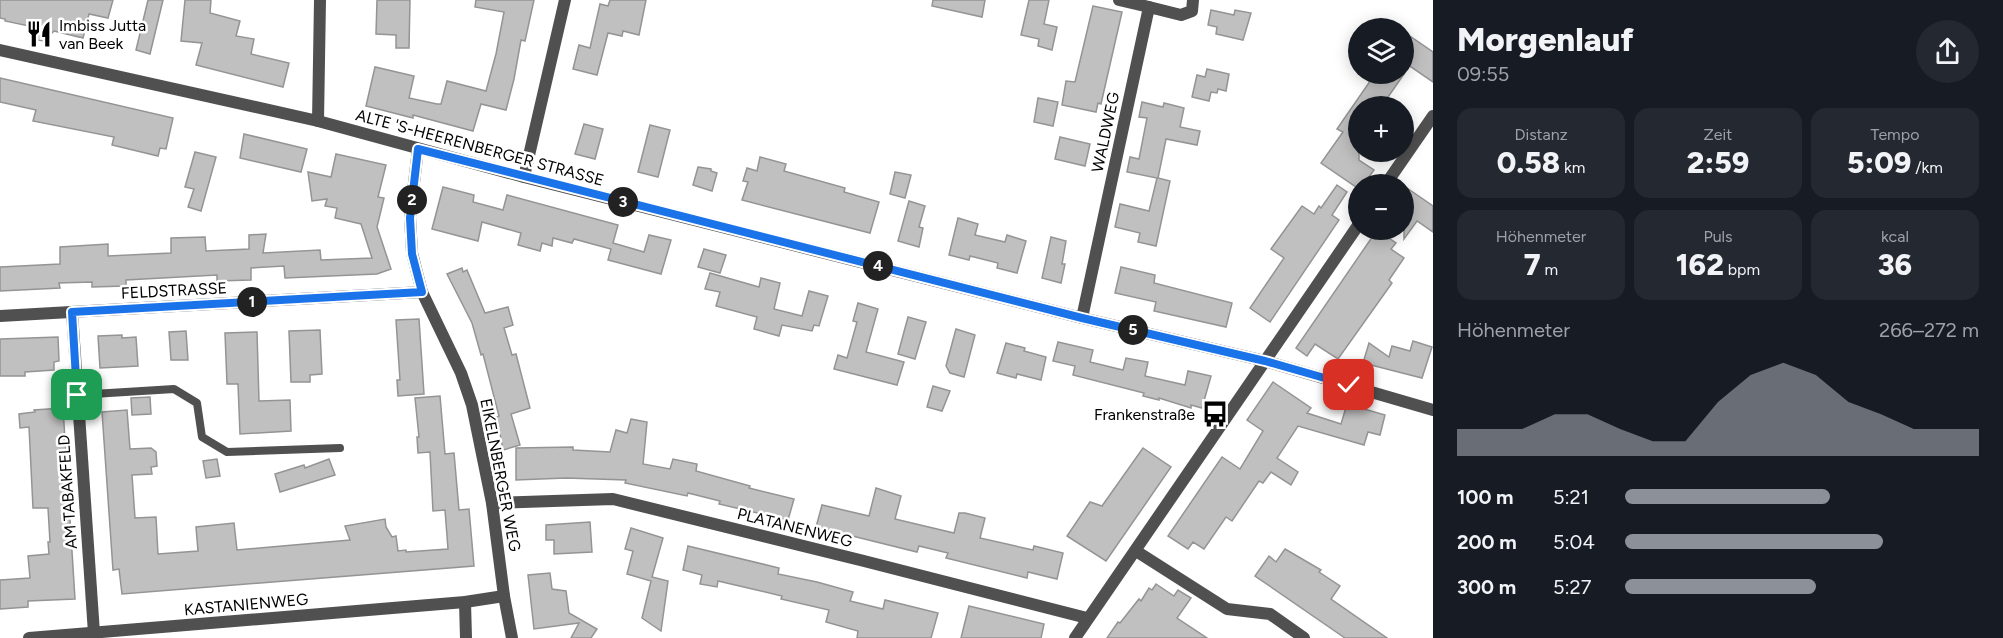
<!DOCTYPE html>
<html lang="de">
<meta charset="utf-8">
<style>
body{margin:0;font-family:Figtree,sans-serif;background:#242831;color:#f1f3f6;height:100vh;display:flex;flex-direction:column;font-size:22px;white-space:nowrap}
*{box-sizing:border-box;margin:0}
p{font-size:20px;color:#9ea1a6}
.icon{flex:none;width:33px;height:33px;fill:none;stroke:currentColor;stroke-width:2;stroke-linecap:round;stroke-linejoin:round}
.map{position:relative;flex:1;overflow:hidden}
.side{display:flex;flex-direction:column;background:#171b24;width:570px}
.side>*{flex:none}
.buttons{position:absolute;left:1348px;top:18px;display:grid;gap:12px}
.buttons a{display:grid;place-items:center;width:66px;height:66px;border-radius:50%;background:#171b24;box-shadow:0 3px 15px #0003;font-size:30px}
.pin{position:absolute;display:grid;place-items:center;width:51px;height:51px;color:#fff;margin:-26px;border-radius:12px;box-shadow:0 3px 9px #0006}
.km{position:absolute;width:30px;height:30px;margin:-15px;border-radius:50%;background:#222;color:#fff;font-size:16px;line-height:30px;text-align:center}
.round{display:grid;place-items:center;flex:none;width:63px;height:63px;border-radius:32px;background:#242831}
.overview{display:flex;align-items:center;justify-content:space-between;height:102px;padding:0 24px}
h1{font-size:33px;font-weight:800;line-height:45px}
.metrics{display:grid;grid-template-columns:repeat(3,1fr);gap:9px;height:102px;padding:6px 24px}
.metrics div{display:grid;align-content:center;border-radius:15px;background:#242831;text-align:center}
.metrics b{font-size:30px;font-weight:800}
.metrics small{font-size:16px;font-weight:400}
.metrics p{font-size:16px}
.chart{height:168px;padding:12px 24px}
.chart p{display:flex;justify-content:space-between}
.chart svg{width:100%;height:108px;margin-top:6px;fill:#8c9099;opacity:.7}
ul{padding:0 24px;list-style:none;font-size:20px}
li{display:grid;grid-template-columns:96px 72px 1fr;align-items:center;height:45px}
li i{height:15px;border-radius:8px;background:#8c9099}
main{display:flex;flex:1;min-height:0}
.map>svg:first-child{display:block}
.building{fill:#c0c0c0;stroke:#949494;stroke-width:1.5}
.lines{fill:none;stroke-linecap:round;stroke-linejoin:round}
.service{stroke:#505050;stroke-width:8}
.minor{stroke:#505050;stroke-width:12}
.route-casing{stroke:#fff;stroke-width:12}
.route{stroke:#1a73e8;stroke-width:8}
.labels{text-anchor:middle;stroke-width:5;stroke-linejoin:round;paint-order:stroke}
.poi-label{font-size:16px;fill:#000;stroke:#fff;text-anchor:start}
.street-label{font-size:16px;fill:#000;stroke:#fff}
</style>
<main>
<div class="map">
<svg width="1433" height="638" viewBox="0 0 1433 638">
<rect width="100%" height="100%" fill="#fff"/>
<g class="building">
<polygon points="0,0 113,0 108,18 89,14 83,38 54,31 44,41 31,39 34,27 5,21 5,19 0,18"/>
<polygon points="148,0 163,0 150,54 136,50"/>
<polygon points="185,0 211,0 210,13 240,21 236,36 254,39 251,54 289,63 283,87 196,65 202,43 181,41"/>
<polygon points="377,0 410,0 409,48 396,48 396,35 376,34"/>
<polygon points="476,0 534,0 525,41 521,40 514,79 506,110 481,104 473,131 413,115 413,118 366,106 375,67 414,76 409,98 437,104 441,104 447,81 486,91 496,54 504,12 475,7"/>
<polygon points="610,0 646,0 639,35 623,31 622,36 608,33 597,75 573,69 579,45 590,48 600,4 608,6"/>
<polygon points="933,0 985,0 982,17 932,6"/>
<polygon points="1029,0 1049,0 1044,24 1057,27 1052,50 1038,46 1039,39 1021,35"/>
<polygon points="1093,6 1122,12 1101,104 1098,103 1096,112 1062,105 1066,81 1075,82"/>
<polygon points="1211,10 1234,15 1235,10 1251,13 1243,40 1216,34 1217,27 1208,25"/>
<polygon points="1404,32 1433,52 1433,82 1404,62"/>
<polygon points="1207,69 1229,74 1226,91 1218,89 1217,93 1211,92 1209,101 1192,97 1197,75 1205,77"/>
<polygon points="1375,74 1404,74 1388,97 1385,106 1359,106 1359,160 1374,170 1364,184 1359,184 1359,189 1321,163 1343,132 1337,129"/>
<polygon points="0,78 173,118 166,149 160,148 158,156 112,145 114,137 33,121 36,110 0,102"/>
<polygon points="1038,98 1058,102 1053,126 1034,122"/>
<polygon points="1142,102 1163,107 1164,103 1184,108 1180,127 1200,131 1197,145 1166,139 1158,178 1170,181 1156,246 1138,242 1140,233 1115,227 1120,204 1149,211 1157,178 1127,172 1130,157 1139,159 1147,118 1139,117"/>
<polygon points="584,124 603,129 595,159 575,154"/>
<polygon points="650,125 670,130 658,177 638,172"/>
<polygon points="244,134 307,149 301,172 240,158"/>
<polygon points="1060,137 1090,144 1085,166 1055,159"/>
<polygon points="195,152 216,157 201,211 188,207 194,189 185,187"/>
<polygon points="336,154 386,165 378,197 384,198 377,227 391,269 377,274 285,278 284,266 251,268 251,280 217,281 217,275 126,280 126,286 92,287 92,282 59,283 60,288 0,291 0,267 60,264 60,247 108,244 108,256 171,253 171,238 205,237 206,251 249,249 249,235 266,234 263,253 320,250 321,260 372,258 361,224 335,218 337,208 325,206 327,199 312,201 308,172 331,177"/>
<polygon points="760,157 786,164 784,171 845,188 844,192 879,202 870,233 742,200 748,182 743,181 747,168 757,171"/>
<polygon points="698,167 711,169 711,171 717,173 712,191 693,185"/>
<polygon points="895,172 911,175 905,198 890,194"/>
<polygon points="1337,185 1347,192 1332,215 1339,220 1270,322 1250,308 1284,258 1271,249 1302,206 1314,214 1319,206 1321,208"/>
<polygon points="1404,186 1433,206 1433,232 1417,221 1404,239"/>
<polygon points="443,187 474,195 473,202 503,210 507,195 618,225 613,243 644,252 649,235 671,240 661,274 608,260 611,249 574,239 572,243 553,238 552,246 542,243 540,251 518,245 521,233 482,222 478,241 432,229"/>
<polygon points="909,201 925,206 919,227 923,228 919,247 898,241"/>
<polygon points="958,218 978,224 975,235 1005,242 1007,235 1026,241 1017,273 997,268 998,263 970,256 969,260 949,255"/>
<polygon points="1377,230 1396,243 1391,249 1404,258 1389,280 1392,283 1338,359 1315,344 1307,356 1296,348"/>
<polygon points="1051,237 1066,241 1062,264 1065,264 1061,283 1042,278"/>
<polygon points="704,249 726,255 720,273 698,267"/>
<polygon points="1121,267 1155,275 1154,283 1232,303 1226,327 1154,311 1156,302 1115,293"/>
<polygon points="462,268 463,272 467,270 485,313 508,307 513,325 504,328 512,355 516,354 530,408 511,414 520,445 503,450 497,417 499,416 483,354 481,355 472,323 447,274"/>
<polygon points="710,273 759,287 761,278 780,283 774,309 802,316 809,291 828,296 819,326 814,325 812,331 782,325 779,336 754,329 757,317 716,306 720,292 705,289"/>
<polygon points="858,303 878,309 866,352 904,362 897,385 834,369 838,355 847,358 857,322 853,321"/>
<polygon points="908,317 926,322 915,359 898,354"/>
<polygon points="419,319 424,394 398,396 397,380 400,380 396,320"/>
<polygon points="956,329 975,335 964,377 950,373 946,366"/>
<polygon points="320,330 322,374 310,375 310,382 291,382 289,331"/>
<polygon points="186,331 188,360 171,360 169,332"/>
<polygon points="257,332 259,401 290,400 291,431 240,434 238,384 227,384 225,333"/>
<polygon points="122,335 122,338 136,337 138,366 100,368 98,336"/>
<polygon points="58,337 59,361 54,362 54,370 25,372 25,376 0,376 0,339"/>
<polygon points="1413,341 1432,347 1422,378 1363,363 1369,343 1389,357 1392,346 1410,351"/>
<polygon points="1058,342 1093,350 1090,362 1123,370 1126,358 1148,362 1145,376 1185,385 1188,371 1211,376 1202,408 1191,405 1191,408 1159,398 1159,400 1143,396 1144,393 1073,375 1075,366 1053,361"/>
<polygon points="1006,343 1025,348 1024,351 1046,357 1041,380 1017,374 1016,378 997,373"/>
<polygon points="1273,382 1311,408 1307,413 1341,424 1347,404 1385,415 1380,435 1368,432 1364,445 1298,426 1277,458 1298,472 1291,485 1271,472 1263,483 1259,481 1232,521 1226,517 1204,549 1193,542 1188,549 1168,536 1222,457 1240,469 1263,431 1247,420"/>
<polygon points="933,386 950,391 942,411 927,407"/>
<polygon points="440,396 445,454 454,453 459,510 469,509 474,566 122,594 119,569 113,570 102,412 127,410 130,449 151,448 156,452 157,466 151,467 152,474 132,475 135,518 156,517 158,554 198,551 196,527 234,523 237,550 350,540 345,526 385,519 386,527 392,537 396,536 398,551 406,550 406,552 448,549 445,510 433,511 430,452 418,453 417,437 419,437 415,398"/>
<polygon points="150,397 151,414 132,415 131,398"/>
<polygon points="63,408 75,599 28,601 28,607 0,609 0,580 30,578 28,556 49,554 48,542 50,542 48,508 33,508 29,427 20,428 19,414 35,412 34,410"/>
<polygon points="631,419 647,422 643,464 670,469 673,459 697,464 696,471 750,486 749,488 794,499 788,520 719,504 720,501 688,493 687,496 625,483 626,480 566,478 516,480 516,448 573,447 573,450 610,452 616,430 627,433"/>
<polygon points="1143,448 1171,467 1106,561 1067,536 1090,502 1102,506"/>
<polygon points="217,459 220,476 206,478 203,461"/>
<polygon points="329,459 335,475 280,492 275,474 304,465 305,468"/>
<polygon points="876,488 901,496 895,519 954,533 959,513 965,513 985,518 980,538 1033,550 1034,546 1063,553 1057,579 1028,572 1027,578 946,558 948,553 919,546 917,552 816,527 822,505 869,516"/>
<polygon points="590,522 592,552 554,554 554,540 546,540 546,525"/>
<polygon points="631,528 663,538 652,577 668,581 661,631 642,618 651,581 627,574 633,551 625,549"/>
<polygon points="688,546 779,568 778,574 817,582 853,592 850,601 883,609 885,600 938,613 931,638 857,638 858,631 826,622 829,610 781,599 782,596 718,581 717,587 700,584 702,575 683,570"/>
<polygon points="1285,549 1321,570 1319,572 1340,586 1331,599 1387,638 1345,638 1255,576 1269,556 1276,562"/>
<polygon points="550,573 552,589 566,591 569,613 597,629 591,638 571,638 579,623 534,629 528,575"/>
<polygon points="1156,584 1174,596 1178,590 1191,598 1177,618 1207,638 1107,638 1118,622 1120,623 1139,599 1141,601 1149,588 1152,590"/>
<polygon points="969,606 1044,624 1041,638 961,638"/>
</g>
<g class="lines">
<polyline class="service" points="77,395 174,389 197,403 202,437 227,452 340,448"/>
<g class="minor">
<polyline points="1119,0 1149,7"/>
<polyline points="0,50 318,121 524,177 1082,318 1265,361 1433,410"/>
<polyline points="318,121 320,0"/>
<polyline points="418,149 410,217 412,253 422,292 461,373 472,405 492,503 504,596 512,638"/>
<polyline points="524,177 565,0"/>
<polyline points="1386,184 1433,116"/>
<polyline points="72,312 94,633"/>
<polyline points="0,316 422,292"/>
<polyline points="1082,318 1149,7 1181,15 1192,11 1193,0"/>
<polyline points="492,503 613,499 864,561 1087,618"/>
<polyline points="1136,551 1227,609 1270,614 1304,638"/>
<polyline points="465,602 466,638"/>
<polyline points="29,638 465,602 504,596"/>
<polyline points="1075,638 1359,224"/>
</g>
</g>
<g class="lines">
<g class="route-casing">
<polyline id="route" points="77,395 72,312 422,292 412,254 410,218 418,149 1082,318 1265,361 1349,385"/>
</g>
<use href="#route" class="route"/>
</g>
<defs>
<g id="restaurant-bare" transform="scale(2.07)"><path d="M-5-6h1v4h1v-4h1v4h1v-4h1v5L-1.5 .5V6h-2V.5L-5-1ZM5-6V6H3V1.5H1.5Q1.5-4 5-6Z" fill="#000" stroke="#fff" stroke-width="2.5" paint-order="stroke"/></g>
<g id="bus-bare" transform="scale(2.07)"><path d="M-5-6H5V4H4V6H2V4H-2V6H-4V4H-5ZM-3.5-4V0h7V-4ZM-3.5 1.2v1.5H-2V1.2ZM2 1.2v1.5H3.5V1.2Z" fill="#000" stroke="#fff" stroke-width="2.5" paint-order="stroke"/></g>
</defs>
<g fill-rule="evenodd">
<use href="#restaurant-bare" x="39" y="34"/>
<use href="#bus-bare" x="1215" y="414"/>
</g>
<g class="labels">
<g class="poi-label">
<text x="59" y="31">Imbiss Jutta<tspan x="59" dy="18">van Beek</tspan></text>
<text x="1195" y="420" text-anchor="end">Frankenstraße</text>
</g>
<g class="street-label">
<text transform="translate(1105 132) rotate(-78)" y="6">WALDWEG</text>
<text transform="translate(480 147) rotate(15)" y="6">ALTE 'S-HEERENBERGER STRASSE</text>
<text transform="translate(174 290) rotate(-3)" y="6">FELDSTRASSE</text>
<text transform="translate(501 475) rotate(79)" y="6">EIKELNBERGER WEG</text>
<text transform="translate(67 492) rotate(-94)" y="6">AM TABAKFELD</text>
<text transform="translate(795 527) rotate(14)" y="6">PLATANENWEG</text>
<text transform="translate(246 604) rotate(-5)" y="6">KASTANIENWEG</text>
</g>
</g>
</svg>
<div class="buttons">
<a><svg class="icon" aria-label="layers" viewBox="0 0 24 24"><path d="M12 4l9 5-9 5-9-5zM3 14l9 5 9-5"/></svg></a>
<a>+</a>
<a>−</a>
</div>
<div class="pin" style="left:77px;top:395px;background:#1e9e55"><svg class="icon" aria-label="arrive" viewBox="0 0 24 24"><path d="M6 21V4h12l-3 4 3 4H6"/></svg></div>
<div class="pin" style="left:1349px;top:385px;background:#d93025"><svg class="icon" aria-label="check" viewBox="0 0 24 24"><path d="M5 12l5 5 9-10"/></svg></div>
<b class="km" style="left:252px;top:302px">1</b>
<b class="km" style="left:412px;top:200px">2</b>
<b class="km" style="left:623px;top:202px">3</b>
<b class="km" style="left:878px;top:266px">4</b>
<b class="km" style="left:1133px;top:330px">5</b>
</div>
<section class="side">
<div class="overview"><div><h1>Morgenlauf</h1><p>09:55</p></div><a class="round"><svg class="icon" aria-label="share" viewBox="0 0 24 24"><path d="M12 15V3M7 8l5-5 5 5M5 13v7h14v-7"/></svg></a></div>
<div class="metrics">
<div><p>Distanz</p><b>0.58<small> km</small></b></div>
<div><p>Zeit</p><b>2:59</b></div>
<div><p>Tempo</p><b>5:09<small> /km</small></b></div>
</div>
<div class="metrics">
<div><p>Höhenmeter</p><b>7<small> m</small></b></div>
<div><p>Puls</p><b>162<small> bpm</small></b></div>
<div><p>kcal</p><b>36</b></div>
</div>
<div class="chart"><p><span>Höhenmeter</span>266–272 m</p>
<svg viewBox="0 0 160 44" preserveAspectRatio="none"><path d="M0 44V33L10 33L20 33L30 27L40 27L50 33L60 38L70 38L80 22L90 11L100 6L110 11L120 22L130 27L140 33L150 33L160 33V44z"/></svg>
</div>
<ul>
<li><b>100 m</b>5:21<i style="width:58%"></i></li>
<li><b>200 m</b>5:04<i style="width:73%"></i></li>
<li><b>300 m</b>5:27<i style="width:54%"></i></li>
</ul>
</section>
</main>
